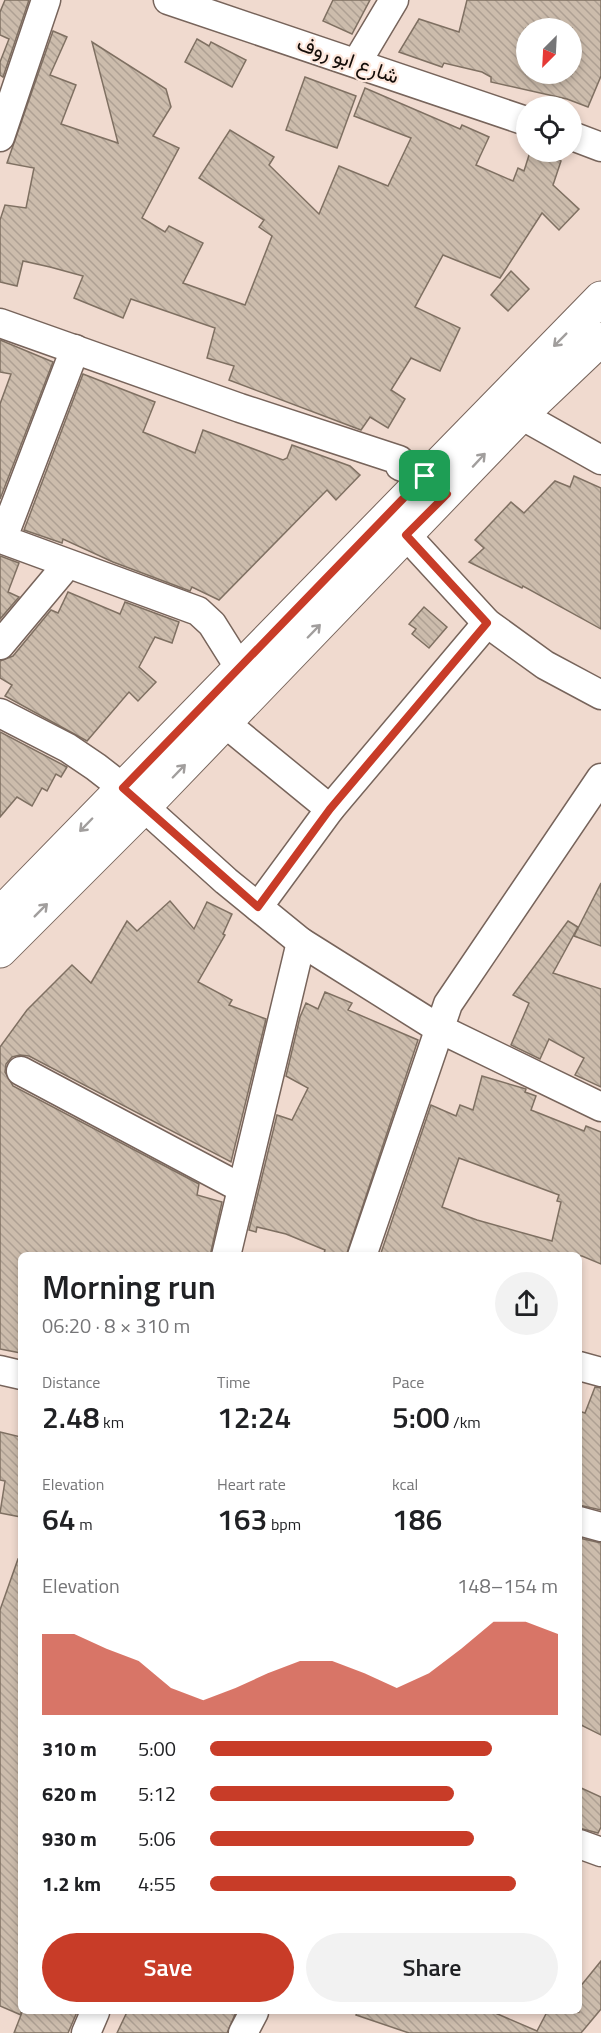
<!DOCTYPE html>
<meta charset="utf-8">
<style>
body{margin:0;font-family:"Titillium Web",Vazirmatn,sans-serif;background:#f2f2f2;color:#202124;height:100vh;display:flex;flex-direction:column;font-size:22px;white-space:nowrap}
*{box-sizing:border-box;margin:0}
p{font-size:20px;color:#757577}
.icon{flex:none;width:33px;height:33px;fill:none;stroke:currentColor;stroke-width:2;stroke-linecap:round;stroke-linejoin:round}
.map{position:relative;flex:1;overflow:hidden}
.details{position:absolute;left:18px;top:1252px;width:564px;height:762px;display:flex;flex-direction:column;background:#fff;border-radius:9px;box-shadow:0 3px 9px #0003}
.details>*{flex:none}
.needle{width:39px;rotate:204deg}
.buttons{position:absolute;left:516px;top:18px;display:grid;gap:12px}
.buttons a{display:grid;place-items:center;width:66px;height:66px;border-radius:50%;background:#fff;box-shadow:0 3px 9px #0003;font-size:30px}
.pin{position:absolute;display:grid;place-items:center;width:51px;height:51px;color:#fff;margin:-26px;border-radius:12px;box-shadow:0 3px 9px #0006}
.round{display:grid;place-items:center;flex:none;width:63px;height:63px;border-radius:32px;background:#f2f2f2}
.overview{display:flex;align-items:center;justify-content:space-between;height:102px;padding:0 24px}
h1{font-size:33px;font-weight:600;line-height:45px}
.metrics{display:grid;grid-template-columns:repeat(3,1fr);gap:9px;height:102px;padding:6px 24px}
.metrics div{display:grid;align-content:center}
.metrics b{font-size:30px;font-weight:600}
.metrics small{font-size:16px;font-weight:400}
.metrics p{font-size:16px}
.chart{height:168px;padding:12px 24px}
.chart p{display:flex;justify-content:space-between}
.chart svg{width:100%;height:108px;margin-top:6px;fill:#c83c28;opacity:.7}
.action{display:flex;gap:12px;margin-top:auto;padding:12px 24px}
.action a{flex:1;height:69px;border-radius:36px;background:#c83c28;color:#fff;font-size:24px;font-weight:600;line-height:69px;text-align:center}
.action a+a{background:#f2f2f2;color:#202124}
ul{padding:0 24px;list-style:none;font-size:20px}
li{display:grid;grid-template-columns:96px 72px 1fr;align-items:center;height:45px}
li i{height:15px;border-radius:8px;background:#c83c28}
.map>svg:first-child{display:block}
.building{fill:url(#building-back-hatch);stroke:#7f7062;stroke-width:1.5;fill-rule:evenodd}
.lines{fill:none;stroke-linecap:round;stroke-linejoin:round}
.minor-casing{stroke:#77645b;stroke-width:31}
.major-casing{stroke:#77645b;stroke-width:35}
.minor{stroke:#fff;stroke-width:28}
.major{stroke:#fff;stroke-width:33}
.oneway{stroke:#a19e9d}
.route-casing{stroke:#fff;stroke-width:12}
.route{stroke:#c83c28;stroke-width:8}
.labels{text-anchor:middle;stroke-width:4.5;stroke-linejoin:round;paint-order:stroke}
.street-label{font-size:21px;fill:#140d09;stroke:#fde7dc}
</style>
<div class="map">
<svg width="601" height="2033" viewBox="0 0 601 2033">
<defs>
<pattern id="building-back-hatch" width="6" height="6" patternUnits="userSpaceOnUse" patternTransform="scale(1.5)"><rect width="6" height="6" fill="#ccbcac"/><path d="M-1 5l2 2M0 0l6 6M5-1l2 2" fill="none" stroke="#aea093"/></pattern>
</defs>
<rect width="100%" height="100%" fill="#f0dacf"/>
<g class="building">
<polygon points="5,0 29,0 3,77 0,75 0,62 9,39 0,35 0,12"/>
<polygon points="333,0 370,0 352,34 323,21"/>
<path d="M467,0H601V76L588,107L567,99L491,82V77L482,72L444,63L442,67L399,52L419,19L459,32ZM526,28H572V74H526Z"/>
<polygon points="53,31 67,37 50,75 76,85 61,124 118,143 92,42 166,89 171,107 153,136 179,148 142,218 165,232 169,226 203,243 183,283 245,305 272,236 259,227 264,220 199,178 230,130 274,157 269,165 319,214 339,166 388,186 411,138 354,116 365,88 460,129 462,125 489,137 476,165 513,181 518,168 524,171 530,152 561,161 553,185 579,209 559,230 542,213 500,278 443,255 415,307 460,328 440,371 411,358 391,390 405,399 388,428 370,417 361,430 229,380 234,366 207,358 215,328 131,299 123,318 74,298 83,276 50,267 23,261 17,286 0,282 0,220 5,205 26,208 34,168 7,163"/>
<polygon points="197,39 209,46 211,42 246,60 232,87 185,62"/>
<polygon points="305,77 356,96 337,148 286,130"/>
<polygon points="511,271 529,289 508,311 491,295"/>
<polygon points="0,340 53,362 0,499 0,404 11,374 0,372"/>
<polygon points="83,374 155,402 143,432 195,453 203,430 283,460 287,458 292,445 350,466 360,475 336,500 327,490 219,600 192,587 190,591 113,562 63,539 62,543 24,530"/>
<polygon points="574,476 601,488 601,629 523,586 522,588 469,562 484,548 475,540 511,502 524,513 555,481 570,487"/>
<polygon points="0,556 19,563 8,592 19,597 0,619"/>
<polygon points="68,592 120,614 125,602 179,622 172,643 155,637 139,667 156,682 138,701 129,692 87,741 5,696 12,685 0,678 0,661 13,656 51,610 58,613"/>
<polygon points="424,607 447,627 429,648 412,634 416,629 409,624"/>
<polygon points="0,732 67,767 61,777 56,774 47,791 42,788 32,806 17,797 0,817"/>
<polygon points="601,883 601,946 574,936"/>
<polygon points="170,901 194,929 207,902 232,914 223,934 225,935 198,982 232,1000 229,1005 266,1019 231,1162 29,1056 20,1055 12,1057 6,1064 5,1072 13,1086 199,1184 197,1195 222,1202 210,1256 21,1256 21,1353 0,1349 0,1047 27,1010 72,965 91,983 127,921 137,931"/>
<polygon points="568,921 578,927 553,973 601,989 601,1087 575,1075 584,1058 549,1039 540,1059 511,1045 529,1003 513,995"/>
<polygon points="325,992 352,1003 348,1010 418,1040 346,1256 323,1256 325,1250 286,1234 257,1227 256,1232 249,1230 277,1115 292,1120 308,1088 286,1076 300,1017 306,1003 318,1009"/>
<path d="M482,1076L526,1089L525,1092L536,1096L531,1110L584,1131L586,1126L601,1132V1264L582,1256H380L431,1105L456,1116L460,1105L473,1110ZM459,1158L559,1195L557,1201L561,1202L552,1241L477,1220L442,1207Z"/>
<polygon points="595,1387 601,1388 601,1510 579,1505 579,1411 585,1413"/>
<polygon points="0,1432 21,1437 21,1517 0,1513 5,1481 0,1480"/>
<polygon points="579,1538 601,1543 601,1735 579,1724"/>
<polygon points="18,1559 21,1560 21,2015 22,2012 77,2012 68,2033 14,2033 21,2015 0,2006 0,1610"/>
<polygon points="579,1787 601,1797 601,1827 598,1833 579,1828"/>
<polygon points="601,1961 601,2009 581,2033 409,2033 356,2015 357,2012 493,2012 537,2031 547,2012 579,2012 579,1988"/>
<polygon points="127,2012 236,2012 227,2033 117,2033"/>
</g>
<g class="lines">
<g class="minor-casing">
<g id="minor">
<polyline points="168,0 526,121"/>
<polyline points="357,62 394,0"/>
<polyline points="572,136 601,147"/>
<polyline points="0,137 46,0"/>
<polyline points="0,323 240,408 399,460 400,466 425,476 443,490"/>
<polyline points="75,349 4,535 4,540 198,611 212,624 239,667"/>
<polyline points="521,415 601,460"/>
<polyline points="406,535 487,623 545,665 601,695"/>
<polyline points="0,645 67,565"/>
<polyline points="0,713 68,748 96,767 123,788 226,881 301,942 438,1028 601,1107"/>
<polyline points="225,723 330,809"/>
<polyline points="258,907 330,809 487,623"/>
<polyline points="21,1071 241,1188"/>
<polyline points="226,1256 301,942"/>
<polyline points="362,1256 448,1004 601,778"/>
<polyline points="579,1366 601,1372"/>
<polyline points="0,1370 21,1375"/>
<polyline points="579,1521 601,1527"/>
<polyline points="579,1844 601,1852"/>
<polyline points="86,2033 95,2012"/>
<polyline points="243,2033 254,2012"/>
</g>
</g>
<g class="major-casing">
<g id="major">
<polyline points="0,914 601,298"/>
<polyline points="0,951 144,807 521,415 601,339"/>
</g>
</g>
<use href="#minor" class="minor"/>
<use href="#major" class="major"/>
</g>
<defs><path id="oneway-shaft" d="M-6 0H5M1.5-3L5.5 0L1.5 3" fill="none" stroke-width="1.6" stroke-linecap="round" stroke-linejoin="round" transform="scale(1.5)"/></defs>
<g class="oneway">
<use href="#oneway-shaft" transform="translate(560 340) rotate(135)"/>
<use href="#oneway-shaft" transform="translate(479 460) rotate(-47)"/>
<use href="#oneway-shaft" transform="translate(314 631) rotate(-46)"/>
<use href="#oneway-shaft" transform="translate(179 771) rotate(-46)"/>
<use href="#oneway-shaft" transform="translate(86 825) rotate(134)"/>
<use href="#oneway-shaft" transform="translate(41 910) rotate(-45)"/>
</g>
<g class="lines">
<g class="route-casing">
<polygon id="route" points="425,476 447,494 406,535 487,623 330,809 258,907 123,788"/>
</g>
<use href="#route" class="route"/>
</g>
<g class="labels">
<g class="street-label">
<text transform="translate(348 60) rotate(19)" y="7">شارع ابو روف</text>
</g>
</g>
</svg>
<div class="buttons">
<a><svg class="needle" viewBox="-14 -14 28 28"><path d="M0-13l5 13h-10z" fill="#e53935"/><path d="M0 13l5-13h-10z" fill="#757577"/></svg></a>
<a><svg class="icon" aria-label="locate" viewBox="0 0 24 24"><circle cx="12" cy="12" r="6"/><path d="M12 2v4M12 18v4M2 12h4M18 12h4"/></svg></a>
</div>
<div class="pin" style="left:425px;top:476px;background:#1e9e55"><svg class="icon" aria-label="arrive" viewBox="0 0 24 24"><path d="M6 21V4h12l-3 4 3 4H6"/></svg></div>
<section class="details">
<div class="overview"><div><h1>Morning run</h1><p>06:20 · 8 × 310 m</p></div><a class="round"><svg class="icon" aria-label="share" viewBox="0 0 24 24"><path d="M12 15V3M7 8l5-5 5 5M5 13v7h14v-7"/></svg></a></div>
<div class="metrics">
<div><p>Distance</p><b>2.48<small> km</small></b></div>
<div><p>Time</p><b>12:24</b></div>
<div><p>Pace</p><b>5:00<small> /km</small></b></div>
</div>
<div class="metrics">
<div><p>Elevation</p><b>64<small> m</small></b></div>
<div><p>Heart rate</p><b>163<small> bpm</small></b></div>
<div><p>kcal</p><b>186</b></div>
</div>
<div class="chart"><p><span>Elevation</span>148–154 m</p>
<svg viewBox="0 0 160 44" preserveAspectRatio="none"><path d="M0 44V11L10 11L20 17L30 22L40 33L50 38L60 33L70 27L80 22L90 22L100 27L110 33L120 27L130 17L140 6L150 6L160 11V44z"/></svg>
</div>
<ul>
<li><b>310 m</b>5:00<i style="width:81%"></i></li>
<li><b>620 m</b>5:12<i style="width:70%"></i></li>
<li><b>930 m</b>5:06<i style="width:76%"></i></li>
<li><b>1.2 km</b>4:55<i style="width:88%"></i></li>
</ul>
<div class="action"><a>Save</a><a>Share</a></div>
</section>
</div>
